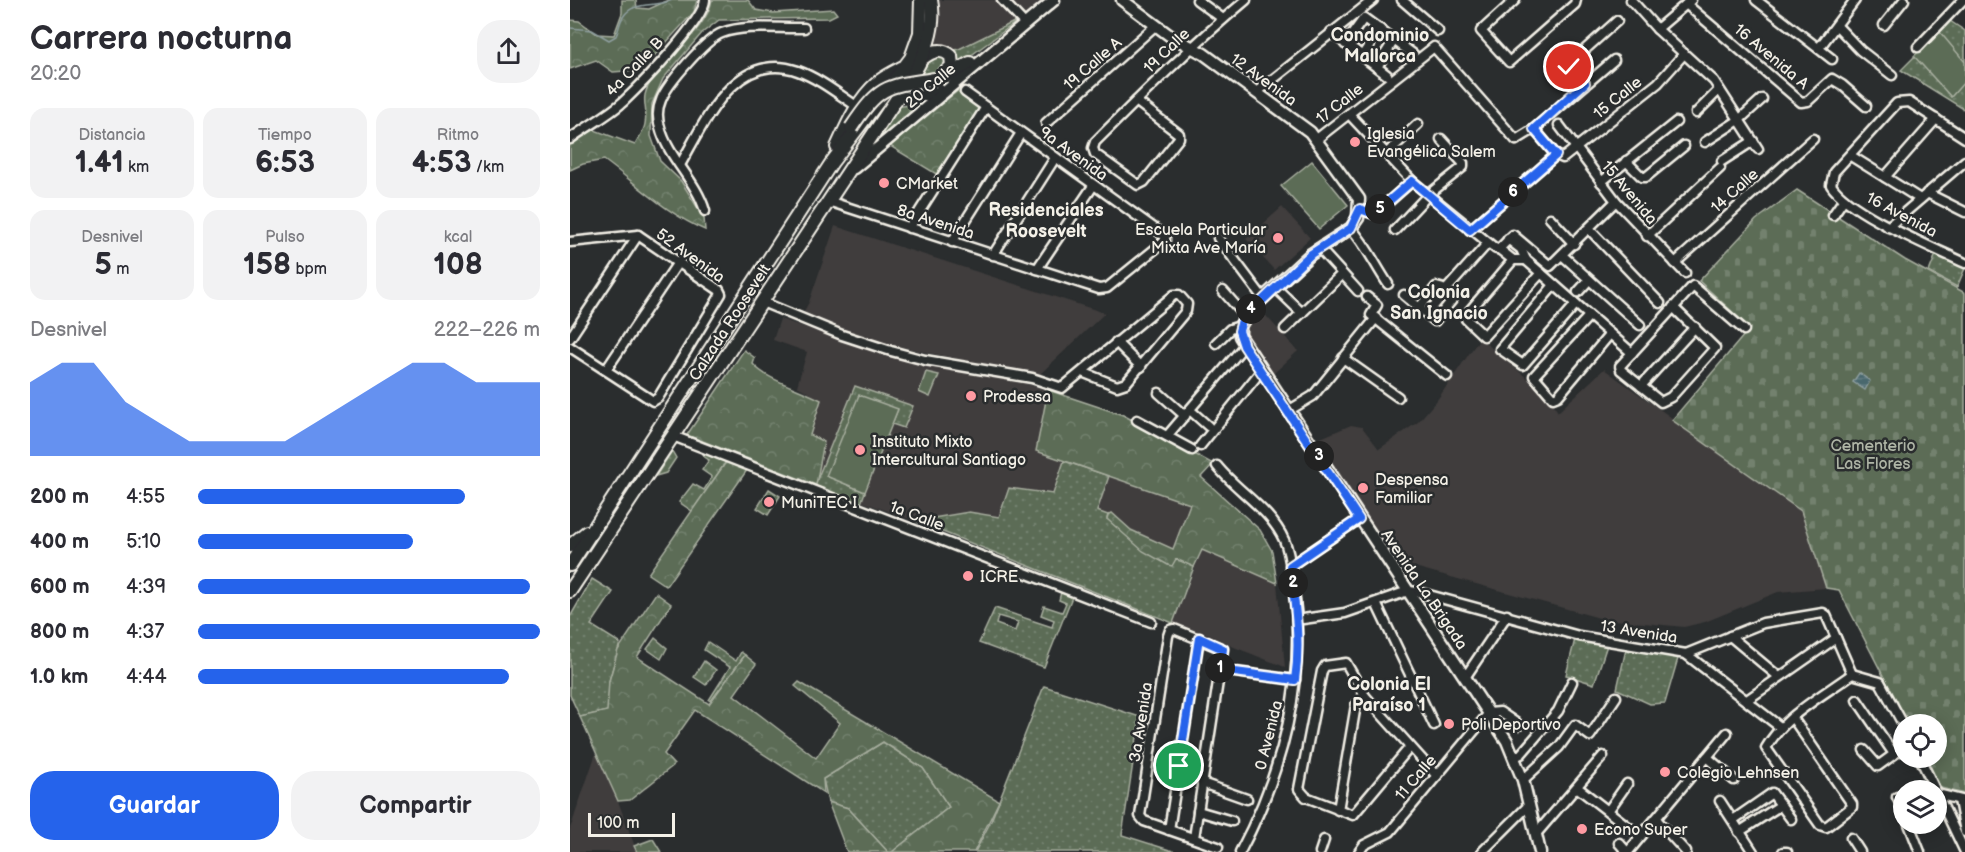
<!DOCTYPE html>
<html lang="es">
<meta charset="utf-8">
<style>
body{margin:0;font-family:"Balsamiq Sans",sans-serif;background:#f2f2f3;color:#2b2b33;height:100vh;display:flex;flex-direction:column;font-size:22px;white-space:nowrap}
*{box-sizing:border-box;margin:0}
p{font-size:20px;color:#7c7c81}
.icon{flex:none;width:33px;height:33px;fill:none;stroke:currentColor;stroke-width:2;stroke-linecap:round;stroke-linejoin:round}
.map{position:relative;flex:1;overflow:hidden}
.sheet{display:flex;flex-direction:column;background:#fff;width:570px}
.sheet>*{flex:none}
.tools{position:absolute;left:1323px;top:714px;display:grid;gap:12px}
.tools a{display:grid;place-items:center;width:54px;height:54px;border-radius:50%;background:#fff;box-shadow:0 3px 15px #0003;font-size:30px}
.scale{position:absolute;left:18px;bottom:15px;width:87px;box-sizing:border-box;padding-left:6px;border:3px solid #f4f1e8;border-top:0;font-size:16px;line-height:21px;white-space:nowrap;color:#f4f1e8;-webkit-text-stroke:4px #2a2d2e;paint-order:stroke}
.pin{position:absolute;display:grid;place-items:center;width:51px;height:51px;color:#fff;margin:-26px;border:3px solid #fff;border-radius:50%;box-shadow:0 2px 6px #0007}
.km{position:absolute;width:30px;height:30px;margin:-15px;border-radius:50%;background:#222;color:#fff;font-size:16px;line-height:30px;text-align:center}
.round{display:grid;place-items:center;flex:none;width:63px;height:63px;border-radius:24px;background:#f2f2f3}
.summary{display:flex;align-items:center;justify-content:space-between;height:102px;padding:0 30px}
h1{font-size:33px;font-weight:800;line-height:45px}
.metrics{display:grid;grid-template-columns:repeat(3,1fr);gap:9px;height:102px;padding:6px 30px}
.metrics div{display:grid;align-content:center;border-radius:15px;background:#f2f2f3;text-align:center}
.metrics b{font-size:30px;font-weight:800}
.metrics small{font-size:16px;font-weight:400}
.metrics p{font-size:16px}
.chart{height:168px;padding:12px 30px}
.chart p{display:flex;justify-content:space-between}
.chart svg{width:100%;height:108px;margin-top:6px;fill:#2563eb;opacity:.7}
.action{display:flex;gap:12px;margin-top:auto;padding:12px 30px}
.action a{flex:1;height:69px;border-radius:24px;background:#2563eb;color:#fff;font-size:24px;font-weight:800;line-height:69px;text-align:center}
.action a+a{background:#f2f2f3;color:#2b2b33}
ul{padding:0 30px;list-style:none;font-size:20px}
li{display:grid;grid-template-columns:96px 72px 1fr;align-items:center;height:45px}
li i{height:15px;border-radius:8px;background:#2563eb}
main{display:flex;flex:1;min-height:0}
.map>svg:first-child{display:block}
.built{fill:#3f3c3c}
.grass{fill:url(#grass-dots);stroke:#a8ae9f;stroke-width:1.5;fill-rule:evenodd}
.forest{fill:url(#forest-crowns);stroke:#a8ae9f;stroke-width:1.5}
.cemetery{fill:url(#cemetery-stones);stroke:#a8ae9f;stroke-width:1.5}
.pitch{fill:#5b6c56;stroke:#a8ae9f;stroke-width:1.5}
.water{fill:url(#water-rules);stroke:#8e9e9f;stroke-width:1.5}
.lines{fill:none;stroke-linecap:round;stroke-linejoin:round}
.stream{stroke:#8e9e9f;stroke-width:1.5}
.minor-casing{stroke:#f4f1e8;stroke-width:13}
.major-casing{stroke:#f4f1e8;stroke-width:15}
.highway-casing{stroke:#f4f1e8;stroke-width:16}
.minor{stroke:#2a2d2e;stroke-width:8}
.major{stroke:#2a2d2e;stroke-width:10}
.highway{stroke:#2a2d2e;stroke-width:12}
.highway-bridge-casing{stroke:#f4f1e8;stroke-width:16;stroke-linecap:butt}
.highway-bridge{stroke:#2a2d2e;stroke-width:12}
.route-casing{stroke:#fff;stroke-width:12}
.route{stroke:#2563eb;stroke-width:8}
.poi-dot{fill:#ff9aa2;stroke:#2a2d2e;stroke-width:2}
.labels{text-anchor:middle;stroke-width:5;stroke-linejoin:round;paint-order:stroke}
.street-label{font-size:16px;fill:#f4f1e8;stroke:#2a2d2e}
.poi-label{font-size:16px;fill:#f4f1e8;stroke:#2a2d2e;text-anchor:start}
.park-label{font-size:16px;fill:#afb5a6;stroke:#2a2d2e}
.neighbourhood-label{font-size:18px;font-weight:bold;fill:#f4f1e8;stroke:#2a2d2e}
</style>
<main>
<section class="sheet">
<div class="summary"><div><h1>Carrera nocturna</h1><p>20:20</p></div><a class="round"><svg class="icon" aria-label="share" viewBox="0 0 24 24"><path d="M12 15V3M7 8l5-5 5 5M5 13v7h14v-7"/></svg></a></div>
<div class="metrics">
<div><p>Distancia</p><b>1.41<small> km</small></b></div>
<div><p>Tiempo</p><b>6:53</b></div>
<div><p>Ritmo</p><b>4:53<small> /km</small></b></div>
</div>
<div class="metrics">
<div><p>Desnivel</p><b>5<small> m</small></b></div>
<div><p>Pulso</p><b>158<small> bpm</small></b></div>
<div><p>kcal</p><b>108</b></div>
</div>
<div class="chart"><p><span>Desnivel</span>222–226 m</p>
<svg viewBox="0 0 160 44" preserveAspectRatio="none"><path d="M0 44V14L10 6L20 6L30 22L40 30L50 38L60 38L70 38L80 38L90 30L100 22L110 14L120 6L130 6L140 14L150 14L160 14V44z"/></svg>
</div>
<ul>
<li><b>200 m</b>4:55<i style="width:78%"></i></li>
<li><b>400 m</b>5:10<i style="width:63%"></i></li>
<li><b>600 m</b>4:39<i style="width:97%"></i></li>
<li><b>800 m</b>4:37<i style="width:100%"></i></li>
<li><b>1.0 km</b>4:44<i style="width:91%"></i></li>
</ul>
<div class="action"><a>Guardar</a><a>Compartir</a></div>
</section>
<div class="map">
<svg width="1395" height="852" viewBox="0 0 1395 852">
<defs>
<pattern id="grass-dots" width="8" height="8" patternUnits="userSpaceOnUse" patternTransform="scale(1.5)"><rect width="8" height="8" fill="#5b6c56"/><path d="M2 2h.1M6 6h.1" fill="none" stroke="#73816e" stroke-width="1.8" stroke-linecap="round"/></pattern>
<pattern id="forest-crowns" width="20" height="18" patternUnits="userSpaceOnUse" patternTransform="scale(1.5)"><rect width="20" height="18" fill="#5b6c56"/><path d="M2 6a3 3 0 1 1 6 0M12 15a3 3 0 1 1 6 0" fill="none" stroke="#73816e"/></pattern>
<pattern id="cemetery-stones" width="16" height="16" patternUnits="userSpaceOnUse" patternTransform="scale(1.5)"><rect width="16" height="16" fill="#5b6c56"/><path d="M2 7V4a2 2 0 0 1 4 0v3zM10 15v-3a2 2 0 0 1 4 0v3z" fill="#73816e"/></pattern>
<pattern id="water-rules" width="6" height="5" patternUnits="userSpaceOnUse" patternTransform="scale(1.5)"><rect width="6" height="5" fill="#4a676e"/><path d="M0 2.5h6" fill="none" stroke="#657d83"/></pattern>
</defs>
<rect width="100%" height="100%" fill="#2a2d2e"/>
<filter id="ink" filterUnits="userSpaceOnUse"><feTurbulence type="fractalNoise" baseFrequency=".0167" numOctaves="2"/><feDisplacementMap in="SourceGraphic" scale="12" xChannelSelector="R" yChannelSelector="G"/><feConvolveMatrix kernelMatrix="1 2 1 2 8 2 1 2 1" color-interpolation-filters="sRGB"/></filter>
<g filter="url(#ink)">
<g class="built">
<polygon points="368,0 476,0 450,19 418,36 389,49 362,56 370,22"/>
<polygon points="712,207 740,238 704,270 676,239"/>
<polygon points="265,226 535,313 468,376 302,341 232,315 239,302"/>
<polygon points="688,307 728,351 703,374 672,334 673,321"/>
<polygon points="210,319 299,348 430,376 478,390 466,450 494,461 483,495 439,488 429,517 399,512 345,521 246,485 239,435 251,400 227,386 237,352 203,340"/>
<polygon points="910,338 978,396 988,412 1034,369 1231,511 1256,588 1208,592 1135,622 1114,627 1033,619 841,566 828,569 746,440 781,425 792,427 809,449 848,422 867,400"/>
<polygon points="539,476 620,504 603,550 561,530 548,517 527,511"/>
<polygon points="632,550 707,583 715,667 603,623"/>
<polygon points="26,753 48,801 67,852 0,852 0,829"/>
</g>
<g class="grass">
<polygon points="450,19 380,71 349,77 362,56 389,49"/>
<polygon points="1380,21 1395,31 1395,110 1331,70"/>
<polygon points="353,103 297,152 326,107"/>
<polygon points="1366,254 1395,268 1387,287 1359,272"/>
<polygon points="285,386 343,406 334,428 322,424 328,409 257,476 295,492 290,506 244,487"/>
<polygon points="102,451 106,458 96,473 86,476"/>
<polygon points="134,453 156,462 122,511 109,502 123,484 134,490 142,477 132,470 139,460 133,456"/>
<polygon points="494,461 539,476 527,511 538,515 537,519 624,567 603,623 345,521 399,512 429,517 439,488 483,494"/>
<polygon points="22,579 43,592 21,625 50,643 39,681 38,711 10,717 0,695 0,617"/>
<path d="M491,592L502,597L474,667L409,643L425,608L482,627L484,620L471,615L474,606L492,612L496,603L489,600ZM428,616L448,622L445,631L426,624Z"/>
<polygon points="85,638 97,648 91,659 77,649"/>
<polygon points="1005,639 1037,645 1024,684 996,675"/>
<polygon points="138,642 166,661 171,652 175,655 141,701 139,700 160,667 134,650"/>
<polygon points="1056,649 1109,655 1095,703 1080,704 1047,689"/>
<polygon points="134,661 146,670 136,685 124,677"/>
<polygon points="474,686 570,717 552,835 606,852 405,852 421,821"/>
<polygon points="313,742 353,768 379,807 322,852 318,852 278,808 258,802 253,779"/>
</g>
<g class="forest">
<polygon points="52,0 66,0 67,8 79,9 99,0 127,0 124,12 84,56 67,70 43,72 26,60 0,69 0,20 9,21 27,34 44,35 52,13"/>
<path d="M142,0H178L186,10L203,13L263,9L267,14L259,18L149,20L132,33L93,79L82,104L81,136L90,161L111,181L134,218L135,230C97,214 68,185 34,160L13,164L0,170V144L22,129L65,145C68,139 74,131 75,124C79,102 67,102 84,76C100,51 137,30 142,0Z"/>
<polygon points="390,89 412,108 368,175 320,146"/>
<path d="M174,350L185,358L183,364C196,380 231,389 251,400L240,435L254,442L246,485L117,435Z"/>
<polygon points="478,390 553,415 643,464 631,477 690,530 702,551 707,583 632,550 624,567 606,559 602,566 598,565 573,551 537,519 538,515 542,513 561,530 603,549 620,504 466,451"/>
<polygon points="156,462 177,470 96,586 78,574"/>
<polygon points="86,593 101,604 67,657 139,704 175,655 186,664 164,695 246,758 270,723 225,686 229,682 429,801 404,852 322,852 379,807 353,768 313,742 253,779 254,793 125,710 94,754 104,765 60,800 48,801 10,717 37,711 39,681 48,650"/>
<polygon points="258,802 278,808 318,852 277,852"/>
<polygon points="83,839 91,852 67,852 64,846"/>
</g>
<polygon class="cemetery" points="1227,190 1335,260 1395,293 1395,794 1371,788 1355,758 1366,758 1366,724 1338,724 1269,590 1256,588 1231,511 1102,420 1180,328 1129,281 1186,220"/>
<g class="pitch">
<polygon points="1369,31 1395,62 1395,81 1381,97 1344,56"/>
<polygon points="742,161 778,205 749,229 711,186"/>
<polygon points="356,372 369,375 360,397 349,392"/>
<polygon points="289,395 328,409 295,492 256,476"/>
<polygon points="199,489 210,496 198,515 187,508"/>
</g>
<polygon class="water" points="1289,373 1300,381 1295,390 1283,382"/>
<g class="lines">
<path class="stream" d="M0,28L22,30L39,40L46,36C49,30 49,23 53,17C63,0 86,8 102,0"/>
<g class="minor-casing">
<g id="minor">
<polyline points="432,0 452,21"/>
<polyline points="627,0 653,19"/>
<polyline points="832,0 868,31"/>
<polyline points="945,0 911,31 939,62 1005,4 1006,0"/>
<polyline points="1061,0 1087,29 1144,81 1188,149"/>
<polyline points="1186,0 1262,59"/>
<polyline points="1116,4 1231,102 1238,101 1262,79 1272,85 1296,106"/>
<polyline points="1314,25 1334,0"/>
<polyline points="1267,26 1290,50 1322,75"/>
<polyline points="1087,29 1121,0"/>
<polyline points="761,32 817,75"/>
<polyline points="775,44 794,18 843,54"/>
<polyline points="1348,47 1393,0"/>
<polyline points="1249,48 1285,0"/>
<polyline points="792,56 810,29"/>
<polyline points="807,67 824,40"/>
<polyline points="1015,83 999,67 1000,63 1047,21"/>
<polyline points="687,92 803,0"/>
<path d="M566,101L609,134V138L574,182L568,185L525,154L523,148L525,142C574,93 622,45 676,0"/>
<polyline points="1126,113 1149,90"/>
<polyline points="779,114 842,181 926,249 929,249 943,235 980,266 1046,201"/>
<polyline points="476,123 586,25"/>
<polyline points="989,125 1046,201 1115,273"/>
<polyline points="964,129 986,155 993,158 1088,83 1114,54"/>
<polyline points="748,138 864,47 946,140 964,129 1044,60"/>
<path d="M1395,138L1339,102L1327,103L1264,172L1261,185C1279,213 1362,247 1395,263"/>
<path d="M0,139C17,126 38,116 54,101C71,85 134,20 135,0"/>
<polyline points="1135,142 1169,120 1192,99"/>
<polyline points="816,154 848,124"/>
<polyline points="1281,156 1350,199"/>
<polyline points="1056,161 1072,177 1076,177 1114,146"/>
<polyline points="1152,161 1183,141"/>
<path d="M110,165C135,122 165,49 228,71C250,79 268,94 288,107"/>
<polyline points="1315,177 1366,119"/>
<polyline points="1031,182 1106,122"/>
<polyline points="1357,193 1395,212"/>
<polyline points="258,201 529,289 537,288 595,241 595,236 395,92"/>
<polyline points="790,209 805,214 842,181"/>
<path d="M135,211C126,180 98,158 90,127C87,118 87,109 91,100C97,84 136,39 152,33C177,24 207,29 234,28"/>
<polyline points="1263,215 1274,199"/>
<polyline points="980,218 1004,244"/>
<polyline points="1318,227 1395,161"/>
<polyline points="339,228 416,107"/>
<path d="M781,228C797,246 805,265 818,284"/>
<polyline points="1019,229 1090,303"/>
<polyline points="825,230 858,195 893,167 893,163 871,139"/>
<polyline points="900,230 986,155"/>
<polyline points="1077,236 1150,168"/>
<polyline points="648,238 693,298"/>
<polyline points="938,239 951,249 956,260 1062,353"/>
<polyline points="0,242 68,235 149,290 151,294 88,398 83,401 0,347"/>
<polyline points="382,242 451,133"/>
<polyline points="749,248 788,291"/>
<polyline points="929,249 943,260 956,260"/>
<polyline points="423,255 485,158"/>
<polyline points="992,255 1070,325"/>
<polyline points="943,260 896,315 896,319 914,336 971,273"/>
<polyline points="1105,263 1243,139"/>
<polyline points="467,269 523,186"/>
<polyline points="984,285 930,349 953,365 1006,304"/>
<polyline points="705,287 732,313"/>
<polyline points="876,290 918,243"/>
<polyline points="653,291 675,316"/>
<polyline points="1008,292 1019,280"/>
<path d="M834,295L865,321L882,300C881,292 873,288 866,287L849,308"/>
<polyline points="797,297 807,305 801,315 877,376"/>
<polyline points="192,302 272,335 321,351 355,360 462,378 492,388 604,295 609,295 617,304 616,311 556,383 547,386 512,372"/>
<path d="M1103,307L1145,348L1101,397L1091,402L1051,370L1050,366C1075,339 1099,312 1123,286L1174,330"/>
<polyline points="1019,316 964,376 983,398 988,396 1040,334"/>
<polyline points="715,329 772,274"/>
<polyline points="0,338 68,235"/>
<polyline points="546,342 571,367"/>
<polyline points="646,343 660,329 670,326"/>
<polyline points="773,358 828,397"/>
<polyline points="36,370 109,261"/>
<polyline points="1071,386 1125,327"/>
<polyline points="589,393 615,416"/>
<polyline points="620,410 638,426"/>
<polyline points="718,411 743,396 806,318"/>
<polyline points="567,420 622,450"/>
<polyline points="103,436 581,622"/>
<polyline points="597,436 674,346"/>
<polyline points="630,446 691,371"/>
<path d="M647,466C667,491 701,510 714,540C721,555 721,573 724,589C736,680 713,771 670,852"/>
<polyline points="720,566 789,519"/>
<polyline points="806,603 864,725"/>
<polyline points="733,619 775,613 838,591 848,592 1009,636 1116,654 1210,727"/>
<polyline points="1160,636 1209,677"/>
<polyline points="1116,654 1193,623 1253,613 1256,615 1282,674"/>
<polyline points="650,670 725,680"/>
<polyline points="1282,674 1310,682 1334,726"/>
<polyline points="896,676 937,615"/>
<polyline points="1177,700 1266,638"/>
<polyline points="1287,700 1324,754"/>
<path d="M1222,717L1282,804V807L1256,827L1250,825L1196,748C1215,715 1252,696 1282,674"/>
<polyline points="840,747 783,815 736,797 729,789 752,671 755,666 776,663 795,696 867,776"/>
<polyline points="1294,750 1308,766 1334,747"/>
<polyline points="945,757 951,754 988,711 1002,682"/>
<polyline points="1137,757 1164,780"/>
<polyline points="1350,758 1395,852"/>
<polyline points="953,780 989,747 1005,725 1020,736 1046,697"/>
<polyline points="632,783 677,799"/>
<polyline points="1008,788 1070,836"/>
<polyline points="1367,794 1395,801"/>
<polyline points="1327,797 1334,811"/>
<polyline points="1389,800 1395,832"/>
<polyline points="1150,801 1183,852"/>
<polyline points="768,810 786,705 795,696"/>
<polyline points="628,811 662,821"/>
<polyline points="1038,811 1057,784"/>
<polyline points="1086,819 1116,852"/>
<polyline points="1163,820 1202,793 1221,819"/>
<polyline points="1339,824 1350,852"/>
<polyline points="599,830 629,638"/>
<polyline points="1169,832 1211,805"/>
<polyline points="966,834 1033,756"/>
<polyline points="624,838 653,649 604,629 600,630 598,636 570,816 574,821 648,847"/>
<polyline points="1281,838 1290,852"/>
<polyline points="1049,843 1057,852"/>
<polyline points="750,852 754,840"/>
<polyline points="789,852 794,845 820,832 919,713 930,712 949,725"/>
<polyline points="912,852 959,805"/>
<polyline points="1058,852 1157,733"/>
<polyline points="1213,852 1217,852"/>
</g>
</g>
<g class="major-casing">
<g id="major">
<polyline points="552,0 599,35 634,54 740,132 789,199 788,218 781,228 741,254 680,310 670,326 670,336 937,741 953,780 970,852"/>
<polyline points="344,76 342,88 347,96 359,96 369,89"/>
<polyline points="284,168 484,0"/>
</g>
</g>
<g class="highway-casing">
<g id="highway">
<path d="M353,58C362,51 371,47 381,56L382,66L368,79"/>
<polyline points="377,76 400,63"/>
<path d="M267,147C277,125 288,99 307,83C314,77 323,73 331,68"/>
<polyline points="0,546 17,532"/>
<polyline points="0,565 262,162 341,58 350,33 351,0"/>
<path d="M0,591L345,71C357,50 366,25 361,0"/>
</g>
</g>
<use href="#minor" class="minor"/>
<use href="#major" class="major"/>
<use href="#highway" class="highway"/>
<g class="highway-bridge-casing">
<path id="highway-bridge" d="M281,128C310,85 315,86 365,79"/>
</g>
<use href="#highway-bridge" class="highway-bridge"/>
</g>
</g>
<g class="lines" filter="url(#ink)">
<g class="route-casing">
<path id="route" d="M609,766L629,638L653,649L650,670L725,680C731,641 725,604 720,566L789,519L674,346L669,331L672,320L741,254L781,228L790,209L804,214L842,181L900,230L986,155L964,129L1015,83L999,67"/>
</g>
<use href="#route" class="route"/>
</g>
<g class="poi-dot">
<circle cx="785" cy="142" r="6"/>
<circle cx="314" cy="183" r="6"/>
<circle cx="708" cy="238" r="6"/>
<circle cx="401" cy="396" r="6"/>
<circle cx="290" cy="450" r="6"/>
<circle cx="793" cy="488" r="6"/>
<circle cx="199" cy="502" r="6"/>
<circle cx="398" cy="576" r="6"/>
<circle cx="879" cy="724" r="6"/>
<circle cx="1095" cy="772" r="6"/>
<circle cx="1012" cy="829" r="6"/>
</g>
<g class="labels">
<g class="street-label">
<text transform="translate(596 50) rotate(-44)" y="6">19 Calle</text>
<text transform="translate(1202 56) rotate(40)" y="6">16 Avenida A</text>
<text transform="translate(522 63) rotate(-41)" y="6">19 Calle A</text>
<text transform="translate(64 66) rotate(-46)" y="6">4a Calle B</text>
<text transform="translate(694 79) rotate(36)" y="6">12 Avenida</text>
<text transform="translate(360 85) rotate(-40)" y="6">20 Calle</text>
<text transform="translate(1047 97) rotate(-39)" y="6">15 Calle</text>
<text transform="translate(769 103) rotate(-38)" y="6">17 Calle</text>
<text transform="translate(504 153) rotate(36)" y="6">9a Avenida</text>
<text transform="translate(1164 190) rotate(-42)" y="6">14 Calle</text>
<text transform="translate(1060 192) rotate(50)" y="6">15 Avenida</text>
<text transform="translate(1332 214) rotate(28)" y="6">16 Avenida</text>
<text transform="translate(366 221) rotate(18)" y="6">8a Avenida</text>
<text transform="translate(121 255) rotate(36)" y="6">52 Avenida</text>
<text transform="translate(159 322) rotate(-57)" y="6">Calzada Roosevelt</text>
<text transform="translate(347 515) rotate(21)" y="6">1a Calle</text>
<text transform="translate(855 589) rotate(56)" y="6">Avenida La Brigada</text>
<text transform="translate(1069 631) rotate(9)" y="6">13 Avenida</text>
<text transform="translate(570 722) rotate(-81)" y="6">3a Avenida</text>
<text transform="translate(698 735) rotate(-76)" y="6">0 Avenida</text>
<text transform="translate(845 777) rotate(-49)" y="6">11 Calle</text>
</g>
<g class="poi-label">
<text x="797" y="139">Iglesia<tspan x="797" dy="18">Evangélica Salem</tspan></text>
<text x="326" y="189">CMarket</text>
<text x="696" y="235" text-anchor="end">Escuela Particular<tspan x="696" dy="18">Mixta Ave María</tspan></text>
<text x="413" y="402">Prodessa</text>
<text x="302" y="447">Instituto Mixto<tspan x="302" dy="18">Intercultural Santiago</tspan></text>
<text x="805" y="485">Despensa<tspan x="805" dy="18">Familiar</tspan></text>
<text x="211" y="508">MuniTEC I</text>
<text x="410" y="582">ICRE</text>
<text x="891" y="730">Poli Deportivo</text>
<text x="1107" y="778">Colegio Lehnsen</text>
<text x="1024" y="835">Econo Super</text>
</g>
<g class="park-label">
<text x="1303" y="451">Cementerio<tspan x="1303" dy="18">Las Flores</tspan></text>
</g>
<g class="neighbourhood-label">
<text x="810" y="41">Condominio<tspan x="810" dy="21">Mallorca</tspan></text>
<text x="476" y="216">Residenciales<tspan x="476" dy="21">Roosevelt</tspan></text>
<text x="869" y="298">Colonia<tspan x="869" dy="21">San Ignacio</tspan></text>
<text x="819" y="690">Colonia El<tspan x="819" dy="21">Paraíso 1</tspan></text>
</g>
</g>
</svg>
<div class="tools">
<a><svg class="icon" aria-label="locate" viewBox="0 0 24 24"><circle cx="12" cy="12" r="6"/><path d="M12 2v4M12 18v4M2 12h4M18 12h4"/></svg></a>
<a><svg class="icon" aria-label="layers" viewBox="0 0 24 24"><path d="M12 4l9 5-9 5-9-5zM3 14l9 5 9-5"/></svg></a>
</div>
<div class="scale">100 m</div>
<div class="pin" style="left:609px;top:766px;background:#1e9e55"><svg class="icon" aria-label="arrive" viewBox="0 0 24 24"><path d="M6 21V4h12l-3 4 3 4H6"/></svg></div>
<div class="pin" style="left:999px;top:67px;background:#d93025"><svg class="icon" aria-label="check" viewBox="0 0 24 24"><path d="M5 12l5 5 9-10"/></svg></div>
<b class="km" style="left:650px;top:668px">1</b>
<b class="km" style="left:723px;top:583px">2</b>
<b class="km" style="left:749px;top:456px">3</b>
<b class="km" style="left:681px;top:309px">4</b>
<b class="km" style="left:810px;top:209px">5</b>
<b class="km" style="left:943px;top:192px">6</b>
</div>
</main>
